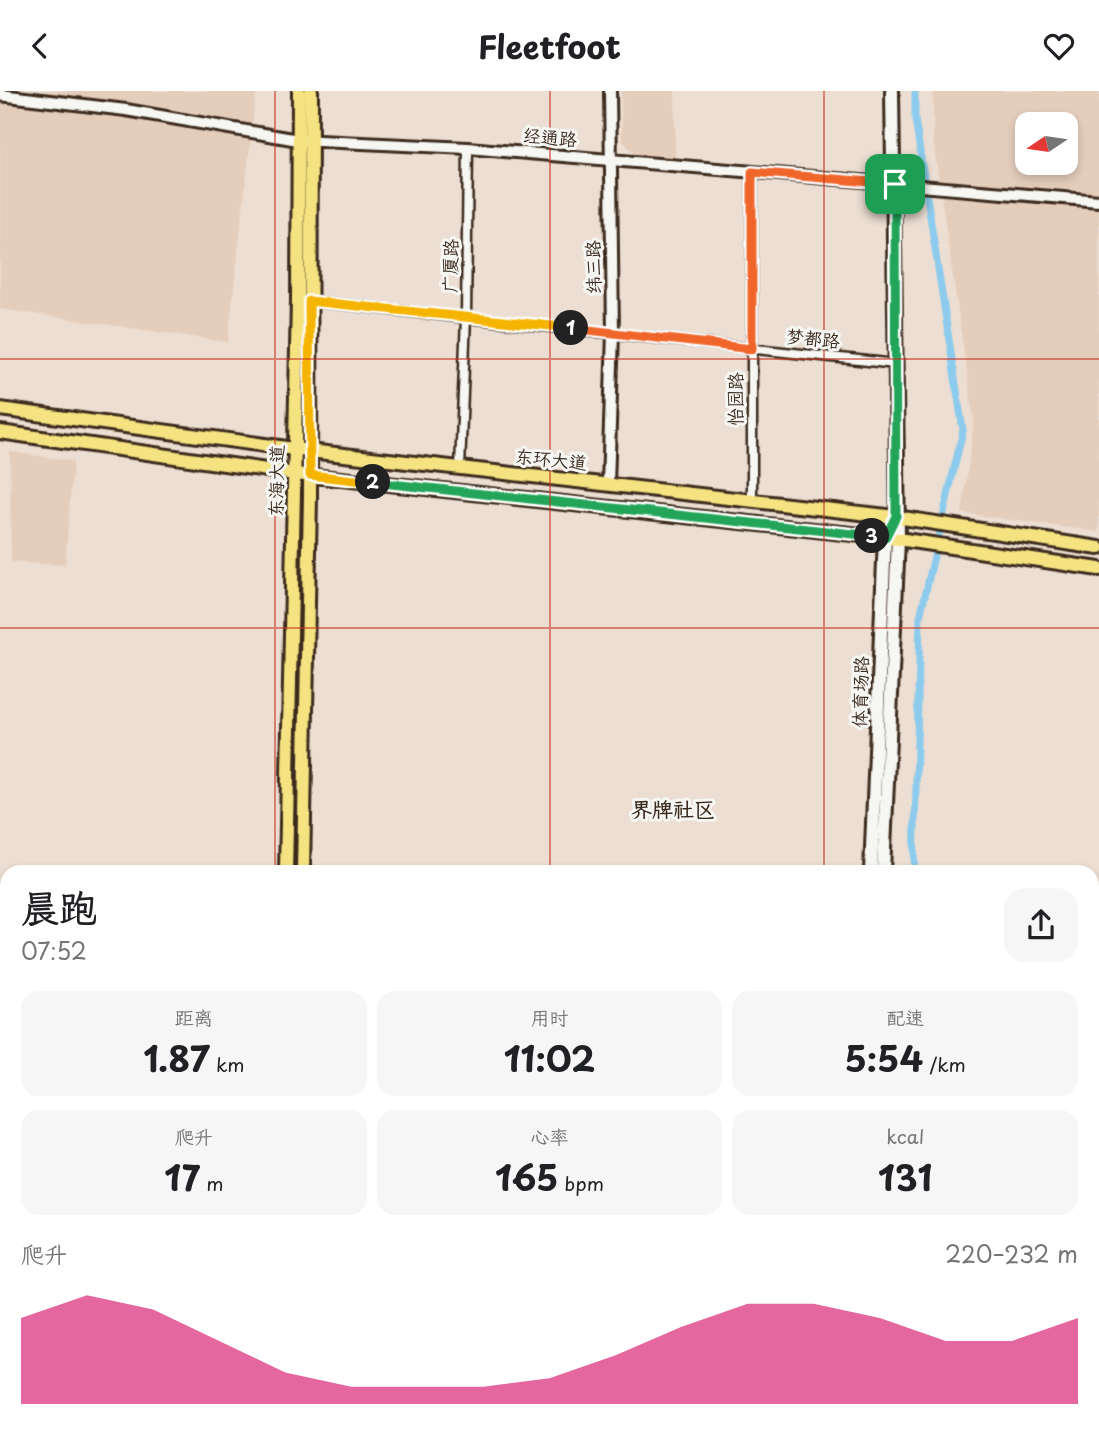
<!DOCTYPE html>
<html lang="zh">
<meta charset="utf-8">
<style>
body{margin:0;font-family:"Playpen Sans","LXGW WenKai TC",sans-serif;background:#f6f6f6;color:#202124;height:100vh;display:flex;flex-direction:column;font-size:26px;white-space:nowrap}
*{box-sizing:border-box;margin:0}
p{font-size:23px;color:#757577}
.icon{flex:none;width:38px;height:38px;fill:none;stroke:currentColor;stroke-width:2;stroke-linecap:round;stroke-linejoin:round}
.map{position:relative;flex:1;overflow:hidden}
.details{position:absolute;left:0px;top:774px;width:1099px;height:569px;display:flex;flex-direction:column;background:#fff;border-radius:21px 21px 0 0;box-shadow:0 4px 10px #0003}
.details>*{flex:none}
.needle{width:46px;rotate:257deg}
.buttons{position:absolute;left:1015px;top:21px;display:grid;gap:14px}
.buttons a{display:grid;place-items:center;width:63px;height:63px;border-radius:14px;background:#fff;box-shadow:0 4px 10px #0003;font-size:35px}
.pin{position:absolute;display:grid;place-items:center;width:60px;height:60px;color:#fff;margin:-30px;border-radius:14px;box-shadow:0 4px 10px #0006}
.km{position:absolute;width:35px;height:35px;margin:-18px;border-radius:50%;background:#222;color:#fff;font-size:19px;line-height:35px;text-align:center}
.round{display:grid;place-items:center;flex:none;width:74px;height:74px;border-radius:21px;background:#f6f6f6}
.overview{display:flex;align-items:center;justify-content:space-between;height:119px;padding:0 21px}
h1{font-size:38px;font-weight:700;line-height:52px}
.stats{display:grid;grid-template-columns:repeat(3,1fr);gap:10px;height:119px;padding:7px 21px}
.stats div{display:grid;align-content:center;border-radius:18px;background:#f6f6f6;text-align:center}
.stats b{font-size:35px;font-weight:700}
.stats small{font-size:19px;font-weight:400}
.stats p{font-size:19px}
.chart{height:196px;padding:14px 21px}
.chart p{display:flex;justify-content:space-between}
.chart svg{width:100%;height:126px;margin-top:7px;fill:#db2777;opacity:.7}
header{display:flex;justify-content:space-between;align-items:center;height:91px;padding:0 21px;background:#fff;font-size:32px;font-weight:700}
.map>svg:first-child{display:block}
.built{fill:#e5cdbc;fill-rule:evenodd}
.pitch{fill:#c4d387;stroke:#807e52;stroke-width:2}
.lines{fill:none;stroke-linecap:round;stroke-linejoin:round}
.canal{stroke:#8ccbed;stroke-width:7}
.minor-casing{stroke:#3b2a1e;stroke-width:13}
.tertiary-casing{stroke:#3b2a1e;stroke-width:16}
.secondary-casing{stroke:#3b2a1e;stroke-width:18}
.primary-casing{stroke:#3b2a1e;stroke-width:18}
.minor{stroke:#f6f6f2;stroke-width:8}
.tertiary{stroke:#f6f6f2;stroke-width:10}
.secondary{stroke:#f6f6f2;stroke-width:12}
.primary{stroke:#f5e382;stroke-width:12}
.split-1-casing{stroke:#fff;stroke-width:14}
.split-2-casing{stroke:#fff;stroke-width:14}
.split-3-casing{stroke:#fff;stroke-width:14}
.split-4-casing{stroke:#fff;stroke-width:14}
.split-1{stroke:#f0652b;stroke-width:9}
.split-2{stroke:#f5b400;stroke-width:9}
.split-3{stroke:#22a559;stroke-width:9}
.split-4{stroke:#22a559;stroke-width:9}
.grid{fill:none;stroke:#c8321e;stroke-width:2;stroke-opacity:0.55}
.labels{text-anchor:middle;stroke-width:6;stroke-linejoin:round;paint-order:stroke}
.street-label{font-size:18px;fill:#3b2a1e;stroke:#f6f6f2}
.quarter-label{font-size:21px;font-weight:bold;fill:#3b2a1e;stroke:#f6f6f2}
</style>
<header><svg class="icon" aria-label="back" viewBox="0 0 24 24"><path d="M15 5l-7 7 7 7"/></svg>Fleetfoot<svg class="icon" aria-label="heart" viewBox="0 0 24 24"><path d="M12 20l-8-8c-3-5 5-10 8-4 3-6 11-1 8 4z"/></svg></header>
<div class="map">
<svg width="1099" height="1342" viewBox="0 0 1099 1342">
<rect width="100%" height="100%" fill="#ecded2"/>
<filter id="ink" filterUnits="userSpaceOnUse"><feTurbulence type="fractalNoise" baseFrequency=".0143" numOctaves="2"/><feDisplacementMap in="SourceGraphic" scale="14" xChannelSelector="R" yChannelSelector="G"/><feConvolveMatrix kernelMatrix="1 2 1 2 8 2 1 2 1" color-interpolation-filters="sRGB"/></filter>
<g filter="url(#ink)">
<g class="built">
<polygon points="0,0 256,0 228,251 0,218"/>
<polygon points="621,0 675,0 675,67 637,65 622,49"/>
<path d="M933,0H1099V441L962,422L974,330L933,49ZM1027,33H1066V72H1027Z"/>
<polygon points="10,361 73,370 65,474 11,471"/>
<rect x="1092" y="833" width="7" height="251"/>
</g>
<g class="pitch">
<rect x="1092" y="837" width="7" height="55"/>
<rect x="1092" y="909" width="7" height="48"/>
</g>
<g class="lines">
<g class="canal">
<polyline points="914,780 920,526 963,339 915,28 915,0"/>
<polyline points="998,1335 1000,1342"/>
</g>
<g class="minor-casing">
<g id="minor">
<polyline points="309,210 896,273"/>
<polyline points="460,377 466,226 468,57"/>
<polyline points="752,408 752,81"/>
<polyline points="0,802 7,802"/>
<polyline points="1092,820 1099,820"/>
<polyline points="109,1335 115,1342"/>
<polyline points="92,1342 99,1335"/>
</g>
</g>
<g class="tertiary-casing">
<g id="tertiary">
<polyline points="0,4 126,19 298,49 468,57 1099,110"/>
<polyline points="608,393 613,242 610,0"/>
<polyline points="566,1342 566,1335"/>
</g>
</g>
<g class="secondary-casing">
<g id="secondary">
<polyline points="871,780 885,447 889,438"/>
<polyline points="883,780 898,448 892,0"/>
<polyline points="1092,1108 1099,1108"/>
<polyline points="1092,1117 1099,1117"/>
<polyline points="0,1121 7,1121"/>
<polyline points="0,1133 7,1132"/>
<polyline points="849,1342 850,1335"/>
<polyline points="864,1342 864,1335"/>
</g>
</g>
<g class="primary-casing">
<g id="primary">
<polyline points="0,318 309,360 896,426 1099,457"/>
<polyline points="0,341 295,383 898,448 1099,478"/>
<polyline points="286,780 298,209 299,0"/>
<polyline points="303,780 310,406 311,0"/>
<polyline points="278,1342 278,1335"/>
<polyline points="293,1342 293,1335"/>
</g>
</g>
<use href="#minor" class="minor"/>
<use href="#tertiary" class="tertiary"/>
<use href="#secondary" class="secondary"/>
<use href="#primary" class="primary"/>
</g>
</g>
<g class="lines" filter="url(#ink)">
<g class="split-1-casing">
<polyline id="split-1" points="571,237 752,258 752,81 895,93"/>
</g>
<g class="split-2-casing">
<polyline id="split-2" points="373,391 310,384 309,210 571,237"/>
</g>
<g class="split-3-casing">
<polyline id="split-3" points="373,391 872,445"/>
</g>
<g class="split-4-casing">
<polyline id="split-4" points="872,445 885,447 896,425 895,93"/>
</g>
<use href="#split-1" class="split-1"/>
<use href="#split-2" class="split-2"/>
<use href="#split-3" class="split-3"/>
<use href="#split-4" class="split-4"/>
</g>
<path class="grid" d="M275,0V780M550,0V780M824,0V780M0,268H1099M0,537H1099M0,805H7M1092,805H1099M0,1074H7M1092,1074H1099M275,1335V1342M550,1335V1342M824,1335V1342"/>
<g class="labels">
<g class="street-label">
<text transform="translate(550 47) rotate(5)" y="6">经通路</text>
<text transform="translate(451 175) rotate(-89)" y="6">广厦路</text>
<text transform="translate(594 176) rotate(-91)" y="6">纬三路</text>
<text transform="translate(813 248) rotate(6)" y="6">梦都路</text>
<text transform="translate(736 308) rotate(-90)" y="6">怡园路</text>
<text transform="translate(551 369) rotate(6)" y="6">东环大道</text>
<text transform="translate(277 390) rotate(-89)" y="6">东海大道</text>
<text transform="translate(861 601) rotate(-88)" y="6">体育场路</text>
</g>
<g class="quarter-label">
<text x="673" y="726">界牌社区</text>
</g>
</g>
</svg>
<div class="buttons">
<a><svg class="needle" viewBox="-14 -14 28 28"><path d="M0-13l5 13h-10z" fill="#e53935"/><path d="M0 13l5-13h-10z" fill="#757577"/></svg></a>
</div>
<div class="pin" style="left:895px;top:93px;background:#1e9e55"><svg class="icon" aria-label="arrive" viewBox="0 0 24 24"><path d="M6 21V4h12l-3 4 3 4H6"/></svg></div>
<b class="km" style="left:571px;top:237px">1</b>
<b class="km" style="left:373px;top:391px">2</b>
<b class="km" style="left:872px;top:445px">3</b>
<section class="details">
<div class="overview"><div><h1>晨跑</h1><p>07:52</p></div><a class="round"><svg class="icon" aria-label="share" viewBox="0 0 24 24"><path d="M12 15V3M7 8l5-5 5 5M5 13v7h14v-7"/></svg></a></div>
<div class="stats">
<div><p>距离</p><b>1.87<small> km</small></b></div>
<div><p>用时</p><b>11:02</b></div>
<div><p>配速</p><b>5:54<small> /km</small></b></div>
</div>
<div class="stats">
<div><p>爬升</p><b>17<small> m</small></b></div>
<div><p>心率</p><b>165<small> bpm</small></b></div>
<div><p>kcal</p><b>131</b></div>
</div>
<div class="chart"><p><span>爬升</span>220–232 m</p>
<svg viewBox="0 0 160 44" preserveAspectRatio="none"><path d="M0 44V14L10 6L20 11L30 22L40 33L50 38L60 38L70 38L80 35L90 27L100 17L110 9L120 9L130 14L140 22L150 22L160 14V44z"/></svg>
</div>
</section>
</div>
